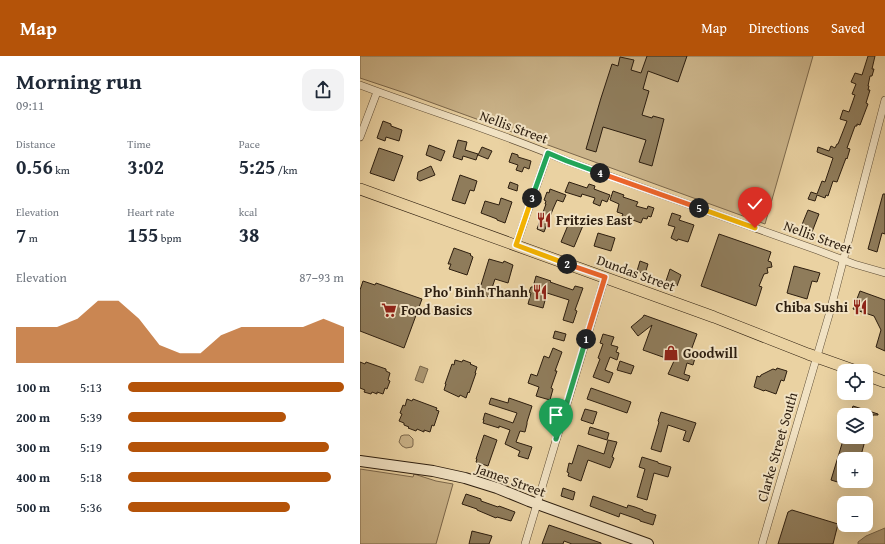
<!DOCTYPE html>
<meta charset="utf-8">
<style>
body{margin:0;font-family:"Gentium Book Plus",serif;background:#f2f2f3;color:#1f2937;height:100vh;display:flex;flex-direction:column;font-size:15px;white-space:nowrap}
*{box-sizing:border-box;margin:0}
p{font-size:13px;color:#747a83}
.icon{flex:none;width:22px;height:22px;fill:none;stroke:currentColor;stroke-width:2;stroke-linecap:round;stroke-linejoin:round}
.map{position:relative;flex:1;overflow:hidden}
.sheet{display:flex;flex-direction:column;background:#fff;width:360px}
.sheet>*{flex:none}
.tools{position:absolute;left:477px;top:308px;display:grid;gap:8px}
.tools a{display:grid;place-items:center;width:36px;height:36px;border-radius:8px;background:#fff;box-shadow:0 4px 16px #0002;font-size:20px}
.pin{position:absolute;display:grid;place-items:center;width:34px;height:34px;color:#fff;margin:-41px -17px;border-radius:50% 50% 50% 0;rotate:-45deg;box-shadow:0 0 4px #0007}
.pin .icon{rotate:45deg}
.km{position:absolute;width:20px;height:20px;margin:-10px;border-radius:50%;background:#222;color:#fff;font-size:11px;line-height:20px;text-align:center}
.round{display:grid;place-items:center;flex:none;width:42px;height:42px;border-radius:12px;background:#f2f2f3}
.summary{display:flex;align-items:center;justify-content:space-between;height:68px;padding:0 16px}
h1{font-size:22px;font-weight:800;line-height:30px}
.figures{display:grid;grid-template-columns:repeat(3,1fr);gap:6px;height:68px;padding:4px 16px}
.figures div{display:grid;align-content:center}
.figures b{font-size:20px;font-weight:800}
.figures small{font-size:11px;font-weight:400}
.figures p{font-size:11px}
.chart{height:112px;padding:8px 16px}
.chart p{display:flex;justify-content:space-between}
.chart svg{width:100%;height:72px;margin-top:4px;fill:#b45309;opacity:.7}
ul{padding:0 16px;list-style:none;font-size:13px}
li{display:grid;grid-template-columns:64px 48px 1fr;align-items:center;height:30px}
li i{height:10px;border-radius:5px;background:#b45309}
header{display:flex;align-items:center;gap:24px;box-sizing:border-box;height:56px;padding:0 20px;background:#b45309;color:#fff}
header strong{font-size:19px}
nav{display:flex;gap:22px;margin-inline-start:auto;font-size:14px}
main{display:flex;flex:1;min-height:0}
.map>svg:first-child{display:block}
.green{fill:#cab389;stroke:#7c684c}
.water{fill:#aa9570;stroke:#786549}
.building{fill:#8f7c5b;stroke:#2d1e0f}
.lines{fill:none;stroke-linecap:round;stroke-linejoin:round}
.street-casing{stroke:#5c4b34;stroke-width:8}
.secondary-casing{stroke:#2d1e0f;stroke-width:12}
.primary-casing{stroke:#2d1e0f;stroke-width:12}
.street{stroke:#f1e2c3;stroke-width:7}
.secondary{stroke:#f1e2c3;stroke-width:10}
.primary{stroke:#ead2a2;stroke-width:11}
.split-1-casing{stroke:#fff;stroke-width:8}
.split-2-casing{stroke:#fff;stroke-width:8}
.split-3-casing{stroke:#fff;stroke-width:8}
.split-4-casing{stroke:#fff;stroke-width:8}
.split-5-casing{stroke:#fff;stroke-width:8}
.split-6-casing{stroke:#fff;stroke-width:8}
.split-1{stroke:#22a559;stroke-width:5}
.split-2{stroke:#f0652b;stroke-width:5}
.split-3{stroke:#f5b400;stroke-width:5}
.split-4{stroke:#22a559;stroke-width:5}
.split-5{stroke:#f0652b;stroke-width:5}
.split-6{stroke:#f5b400;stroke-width:5}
.labels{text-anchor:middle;stroke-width:4;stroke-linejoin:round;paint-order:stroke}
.street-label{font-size:14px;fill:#2d1e0f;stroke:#f1e2c3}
.poi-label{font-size:14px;font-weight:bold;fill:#2d1e0f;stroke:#f1e2c3;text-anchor:start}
</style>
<header>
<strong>Map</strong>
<nav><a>Map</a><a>Directions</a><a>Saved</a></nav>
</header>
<main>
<section class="sheet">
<div class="summary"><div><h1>Morning run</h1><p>09:11</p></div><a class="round"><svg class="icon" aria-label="share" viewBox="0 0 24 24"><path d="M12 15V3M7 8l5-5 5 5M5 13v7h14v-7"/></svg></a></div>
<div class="figures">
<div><p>Distance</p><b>0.56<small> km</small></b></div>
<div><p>Time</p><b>3:02</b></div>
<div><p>Pace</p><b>5:25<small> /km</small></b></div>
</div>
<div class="figures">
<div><p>Elevation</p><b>7<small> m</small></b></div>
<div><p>Heart rate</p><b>155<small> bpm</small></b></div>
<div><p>kcal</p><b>38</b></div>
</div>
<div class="chart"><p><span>Elevation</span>87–93 m</p>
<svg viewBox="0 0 160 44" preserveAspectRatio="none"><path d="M0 44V22L10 22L20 22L30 17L40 6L50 6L60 17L70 33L80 38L90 38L100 27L110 22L120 22L130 22L140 22L150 17L160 22V44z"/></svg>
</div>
<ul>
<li><b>100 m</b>5:13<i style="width:100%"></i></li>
<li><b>200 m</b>5:39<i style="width:73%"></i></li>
<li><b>300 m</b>5:19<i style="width:93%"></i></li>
<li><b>400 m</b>5:18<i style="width:94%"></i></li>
<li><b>500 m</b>5:36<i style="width:75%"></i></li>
</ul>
</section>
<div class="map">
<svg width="525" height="488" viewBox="0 0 525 488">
<rect width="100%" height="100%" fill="#ead2a2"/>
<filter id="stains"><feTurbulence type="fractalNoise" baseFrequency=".005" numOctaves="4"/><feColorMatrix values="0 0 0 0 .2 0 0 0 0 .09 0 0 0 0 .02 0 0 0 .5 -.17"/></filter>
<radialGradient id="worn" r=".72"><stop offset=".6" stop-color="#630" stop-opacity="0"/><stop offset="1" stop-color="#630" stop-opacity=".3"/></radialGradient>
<g class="green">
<polygon points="0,0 453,0 405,168 45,37 0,22"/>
<polygon points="44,379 49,379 53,383 53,389 52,391 46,392 42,390 39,386 41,380"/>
<polygon points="0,413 53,421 54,418 76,425 93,428 76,488 0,488"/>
</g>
<g class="water">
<polygon points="60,310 68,313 63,327 55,324"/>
<polygon points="525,472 525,488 498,488 498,486 506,480"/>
</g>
<g class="building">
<polygon points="287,0 327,0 318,26 288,15 283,33 289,35 282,59 292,62 293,60 304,63 292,110 279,106 286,84 243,71 236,96 226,93 241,42 252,8 258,10 260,1 274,4 271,14 281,17"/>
<polygon points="508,0 515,0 512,13 514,13 512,20 510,20 508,30 509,30 508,34 510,34 506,47 508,48 500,69 497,68 497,70 495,70 487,92 490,93 487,103 486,102 477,126 473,125 468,140 466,139 465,142 457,139 455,145 448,143 451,136 457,138 462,125 465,126 473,102 457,96 458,91 469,95 471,90 475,92 477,88 478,88 487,65 480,63 483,54 489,56 495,39 492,38 496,28 491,26 495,17 502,19"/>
<polygon points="23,65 31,68 31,70 42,74 39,85 26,81 25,85 17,82"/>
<polygon points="98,84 107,86 105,94 118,98 116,104 103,100 102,104 93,101"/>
<polygon points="69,89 85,95 81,105 66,99"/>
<polygon points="122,91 132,95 128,103 118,99"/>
<polygon points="19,92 43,100 34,125 10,117"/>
<polygon points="152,97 158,99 158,101 171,105 169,113 164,111 162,116 156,114 158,109 149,106"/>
<polygon points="71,110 75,119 60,125 57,123 58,116"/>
<polygon points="100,119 117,125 114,135 110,134 105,148 92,144"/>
<polygon points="150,126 158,129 157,135 148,132"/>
<polygon points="209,126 227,132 229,128 235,130 234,133 250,139 247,146 242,144 240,150 233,147 235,142 222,138 221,141 205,136"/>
<polygon points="190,133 206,139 203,146 197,144 193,153 184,176 177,173 186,148 185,148 186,145 184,144 187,136 189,137"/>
<polygon points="253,135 264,139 263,141 278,146 276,150 287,153 288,150 294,152 291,161 288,160 287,163 283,162 281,167 262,160 263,158 257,156 259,148 250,144"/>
<polygon points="523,138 525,138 525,178 522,177 517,196 508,193"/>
<polygon points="141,142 152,146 145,167 137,164 137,163 121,157 125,145 139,149"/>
<polygon points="448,154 459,158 452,176 441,171"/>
<polygon points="312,157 321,160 319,164 334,169 328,186 318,183 317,185 311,182 315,171 308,169"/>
<polygon points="211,162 224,167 214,191 201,186"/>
<polygon points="238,177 255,182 251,195 234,190"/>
<polygon points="359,178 411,196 408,205 411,206 412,211 407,212 408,217 404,218 399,230 402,231 396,250 341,230"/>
<polygon points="94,192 111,198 110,199 113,201 107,219 89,213 91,208 88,208"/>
<polygon points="129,203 143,207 144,205 153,209 148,227 135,223 129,241 115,236 118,228 121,229"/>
<polygon points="280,205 288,208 285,218 277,215"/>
<polygon points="434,210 460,217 457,226 452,225 447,243 427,237"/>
<polygon points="310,213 321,219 317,230 306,225"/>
<polygon points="176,220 191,225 190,226 213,234 215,230 223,232 215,254 217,255 213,267 203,264 209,244 187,237 183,252 168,248 171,237 169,236 171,231 173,231"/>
<polygon points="3,225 15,229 16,227 62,243 44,292 0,275 0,234"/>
<polygon points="500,235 525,244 525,295 516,291 521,274 514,260 493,253"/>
<polygon points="284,259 337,278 329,300 335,302 333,309 327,307 324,318 330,320 328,325 308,318 314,305 283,294 292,269 278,280 271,271 283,261"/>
<polygon points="195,275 206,278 204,285 193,282"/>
<polygon points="243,278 254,281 251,289 258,291 256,296 259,297 257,304 250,301 245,314 253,317 249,327 233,321 240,303 238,302 243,288 240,287"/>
<polygon points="193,292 202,296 195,315 197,315 191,332 193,333 190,344 176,340 179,331 168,327 171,318 177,320 184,300 189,302"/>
<polygon points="95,304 102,306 103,304 111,307 110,308 117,311 115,317 116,317 109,337 108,336 106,342 100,339 99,341 84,334 86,328 85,328 92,308 94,309"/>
<polygon points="260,305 274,310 271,318 257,314"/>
<polygon points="0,306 5,308 6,306 26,313 26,315 30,317 28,324 30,325 27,333 25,332 23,338 17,336 17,338 12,336 11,338 4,336 5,334 0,332"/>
<polygon points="417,312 427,315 424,325 421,324 416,338 405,334 404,335 394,331 397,320 400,321 401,319 413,313 416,314"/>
<polygon points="231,332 271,346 267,357 227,343"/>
<polygon points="131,342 148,347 149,342 172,350 167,366 167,368 165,376 160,375 156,386 172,391 168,403 158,400 160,395 145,388 150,374 139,370 139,372 123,367 124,364 123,364 125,357 153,367 157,357 129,348"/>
<polygon points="47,343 52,345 53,343 77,352 76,354 79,355 74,370 72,369 70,376 64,374 64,376 57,373 56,375 48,372 49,371 44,369 44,367 39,365 42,358 40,357 43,349 45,350"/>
<polygon points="493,350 518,358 518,359 513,359 508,376 506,376 506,359 490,359"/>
<polygon points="225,353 237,356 233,368 221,364"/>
<polygon points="301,356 336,367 329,386 323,384 326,375 308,369 301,396 291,393 299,366 298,365"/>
<polygon points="230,371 249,377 247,384 228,378"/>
<polygon points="124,379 137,384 128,410 116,406 117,403 116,403"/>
<polygon points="484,381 506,381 500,403 484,403 484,428 471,424"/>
<polygon points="248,384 257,386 252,401 254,402 250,412 228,404 221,425 208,420 209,417 207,416 209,407 212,408 218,389 244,398"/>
<polygon points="282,401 298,406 298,407 311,411 308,421 294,417 287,444 277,441 285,413 279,411"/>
<polygon points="203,432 215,436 213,444 201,440"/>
<polygon points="106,438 121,443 121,445 138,451 139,450 155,456 151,465 137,461 136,462 117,454 117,453 102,448"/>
<polygon points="233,440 267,452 268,449 275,451 283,454 283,455 296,459 293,469 280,465 280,464 260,457 259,461 230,450"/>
<polygon points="432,454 478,468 473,488 418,488 428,456"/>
<polygon points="189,469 241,487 241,488 212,488 204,485 203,488 182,488"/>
<polygon points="112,475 132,480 129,488 109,488"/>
</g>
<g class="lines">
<g class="street-casing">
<g id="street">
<path d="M0,29C69,55 139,76 207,105L457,194L494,208L525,217"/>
<polyline points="0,81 17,36"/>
<polyline points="156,189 188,97"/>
<polyline points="165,488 245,221"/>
<polyline points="402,488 469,259 525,44"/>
</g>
</g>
<g class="secondary-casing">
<polyline id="secondary" points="0,405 73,415 105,422 137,432 169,445 288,488"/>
</g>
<g class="primary-casing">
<g id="primary">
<polyline points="0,133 354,261 448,298 496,315"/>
<polyline points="506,319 525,326"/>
</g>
</g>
<use href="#street" class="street"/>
<use href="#secondary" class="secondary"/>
<use href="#primary" class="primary"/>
</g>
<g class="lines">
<g class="split-1-casing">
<polyline id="split-1" points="196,383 226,283"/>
</g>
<g class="split-2-casing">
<polyline id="split-2" points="207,208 245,221 226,283"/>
</g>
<g class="split-3-casing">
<polyline id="split-3" points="172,142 156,189 207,208"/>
</g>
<g class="split-4-casing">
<polyline id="split-4" points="172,142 188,97 207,105 240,117"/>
</g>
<g class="split-5-casing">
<polyline id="split-5" points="240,117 339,152"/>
</g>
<g class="split-6-casing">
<polyline id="split-6" points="339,152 395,172"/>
</g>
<use href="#split-1" class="split-1"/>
<use href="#split-2" class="split-2"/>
<use href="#split-3" class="split-3"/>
<use href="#split-4" class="split-4"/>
<use href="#split-5" class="split-5"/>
<use href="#split-6" class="split-6"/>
</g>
<defs>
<g id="restaurant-bare" transform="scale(1.2)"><path d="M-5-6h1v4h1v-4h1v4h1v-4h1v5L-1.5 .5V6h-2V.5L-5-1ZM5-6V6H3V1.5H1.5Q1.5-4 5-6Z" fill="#8f2418" stroke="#f1e2c3" stroke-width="2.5" paint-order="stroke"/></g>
<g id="supermarket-bare" transform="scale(1.2)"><path d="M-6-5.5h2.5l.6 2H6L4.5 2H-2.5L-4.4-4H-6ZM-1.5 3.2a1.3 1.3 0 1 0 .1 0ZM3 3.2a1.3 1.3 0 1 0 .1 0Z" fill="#8f2418" stroke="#f1e2c3" stroke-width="2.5" paint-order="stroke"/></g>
<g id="shop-bare" transform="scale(1.2)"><path d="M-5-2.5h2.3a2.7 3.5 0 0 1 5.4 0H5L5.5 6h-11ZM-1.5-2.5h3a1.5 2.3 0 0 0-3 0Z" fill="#8f2418" stroke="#f1e2c3" stroke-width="2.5" paint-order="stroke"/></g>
</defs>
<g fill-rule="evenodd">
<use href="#restaurant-bare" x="184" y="164"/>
<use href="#restaurant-bare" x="180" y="236"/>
<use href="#restaurant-bare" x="500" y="251"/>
<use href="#supermarket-bare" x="29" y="254"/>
<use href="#shop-bare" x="311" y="297"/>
</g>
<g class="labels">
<g class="street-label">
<text transform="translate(154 71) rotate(20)" y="5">Nellis Street</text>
<text transform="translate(458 181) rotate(20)" y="5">Nellis Street</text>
<text transform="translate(276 217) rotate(20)" y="5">Dundas Street</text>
<text transform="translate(417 391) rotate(-74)" y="5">Clarke Street South</text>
<text transform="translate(151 424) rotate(20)" y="5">James Street</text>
</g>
<g class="poi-label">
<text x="196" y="169">Fritzies East</text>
<text x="168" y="241" text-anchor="end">Pho' Binh Thanh</text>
<text x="488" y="256" text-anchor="end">Chiba Sushi</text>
<text x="41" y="259">Food Basics</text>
<text x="323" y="302">Goodwill</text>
</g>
</g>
<rect width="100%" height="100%" filter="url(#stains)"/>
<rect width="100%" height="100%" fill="url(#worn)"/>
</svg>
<div class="tools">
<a><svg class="icon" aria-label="locate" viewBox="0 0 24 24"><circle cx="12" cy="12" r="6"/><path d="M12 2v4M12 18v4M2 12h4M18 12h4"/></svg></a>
<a><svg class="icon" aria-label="layers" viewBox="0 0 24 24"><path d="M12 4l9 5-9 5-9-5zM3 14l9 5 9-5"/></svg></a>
<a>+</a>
<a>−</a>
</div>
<div class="pin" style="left:196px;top:383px;background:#1e9e55"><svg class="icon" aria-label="arrive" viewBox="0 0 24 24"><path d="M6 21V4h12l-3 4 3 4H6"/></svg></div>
<div class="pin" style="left:395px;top:172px;background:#d93025"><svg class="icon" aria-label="check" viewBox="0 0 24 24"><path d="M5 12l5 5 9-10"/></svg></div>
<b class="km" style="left:226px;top:283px">1</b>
<b class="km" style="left:207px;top:208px">2</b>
<b class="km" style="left:172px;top:142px">3</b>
<b class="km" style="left:240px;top:117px">4</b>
<b class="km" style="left:339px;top:152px">5</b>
</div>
</main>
